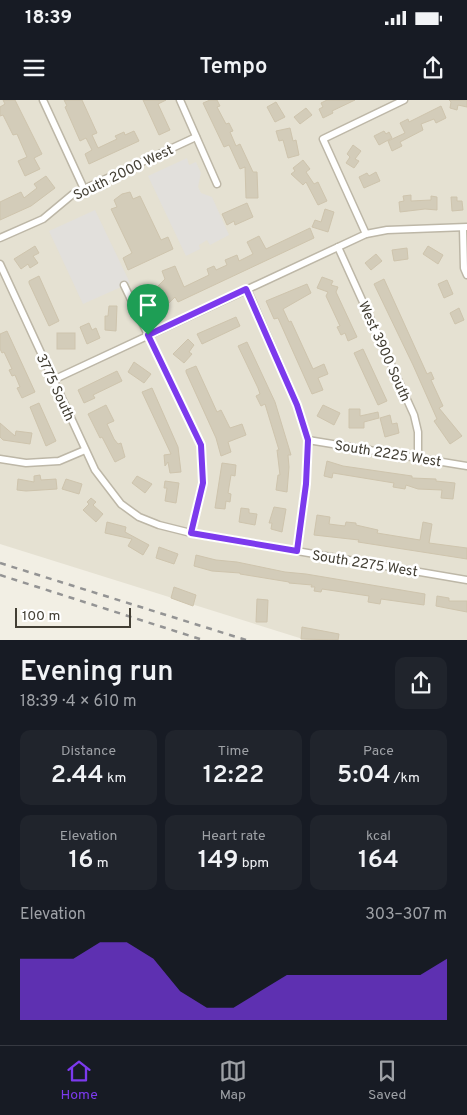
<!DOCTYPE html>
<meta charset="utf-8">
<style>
body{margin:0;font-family:Overpass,sans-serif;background:#20242c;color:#f1f3f6;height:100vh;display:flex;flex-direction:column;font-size:19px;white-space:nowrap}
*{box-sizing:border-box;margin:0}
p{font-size:16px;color:#9ea1a6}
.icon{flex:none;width:28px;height:28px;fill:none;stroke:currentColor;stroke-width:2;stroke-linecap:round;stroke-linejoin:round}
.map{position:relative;height:540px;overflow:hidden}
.panel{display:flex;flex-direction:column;background:#171b24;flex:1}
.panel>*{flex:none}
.scale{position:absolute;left:15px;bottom:12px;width:116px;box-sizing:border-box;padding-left:5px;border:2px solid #433f34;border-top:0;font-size:14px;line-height:18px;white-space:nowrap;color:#433f34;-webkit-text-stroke:4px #fff;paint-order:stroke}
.pin{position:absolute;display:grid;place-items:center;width:42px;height:42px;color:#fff;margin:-51px -21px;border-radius:50% 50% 50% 0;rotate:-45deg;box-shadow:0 0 5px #0007}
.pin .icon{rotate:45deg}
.round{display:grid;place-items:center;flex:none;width:52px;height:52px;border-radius:10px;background:#20242c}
.head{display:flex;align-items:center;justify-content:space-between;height:85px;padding:0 20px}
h1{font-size:28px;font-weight:600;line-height:38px}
.metrics{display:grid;grid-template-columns:repeat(3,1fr);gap:8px;height:85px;padding:5px 20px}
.metrics div{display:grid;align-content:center;border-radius:10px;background:#20242c;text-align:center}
.metrics b{font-size:25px;font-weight:600}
.metrics small{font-size:14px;font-weight:400}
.metrics p{font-size:14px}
.chart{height:140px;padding:10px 20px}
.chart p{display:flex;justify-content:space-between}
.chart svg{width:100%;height:90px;margin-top:5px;fill:#7c3aed;opacity:.7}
.status{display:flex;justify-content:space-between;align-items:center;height:35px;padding:0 25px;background:#171b24;direction:ltr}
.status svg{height:14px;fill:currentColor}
header{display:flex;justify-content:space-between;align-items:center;height:65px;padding:0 20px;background:#171b24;font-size:22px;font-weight:600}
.dock{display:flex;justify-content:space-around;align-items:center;height:70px;border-top:1px solid #363941;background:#171b24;font-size:14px;color:#9ea1a6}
.dock a{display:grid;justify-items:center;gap:2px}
.dock .current{color:#7c3aed}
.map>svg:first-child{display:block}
.residential{fill:#e5e1d2}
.parking{fill:#e2e0dc}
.building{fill:#d3ccb9;stroke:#cec4ad}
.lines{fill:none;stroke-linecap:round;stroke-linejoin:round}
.minor-casing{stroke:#bdb7a7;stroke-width:9}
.minor{stroke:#fff;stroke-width:6}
.rail{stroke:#949494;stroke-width:2.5;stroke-dasharray:6 6;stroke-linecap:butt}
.route-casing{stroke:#fff;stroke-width:10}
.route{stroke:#7c3aed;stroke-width:6}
.labels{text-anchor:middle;stroke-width:5;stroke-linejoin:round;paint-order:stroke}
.street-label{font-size:14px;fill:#433f34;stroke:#fff}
</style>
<div class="status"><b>18:39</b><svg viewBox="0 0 49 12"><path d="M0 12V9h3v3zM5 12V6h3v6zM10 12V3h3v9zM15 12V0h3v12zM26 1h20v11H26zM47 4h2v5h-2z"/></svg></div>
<header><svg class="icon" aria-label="menu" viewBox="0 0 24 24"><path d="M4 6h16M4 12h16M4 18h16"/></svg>Tempo<svg class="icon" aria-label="share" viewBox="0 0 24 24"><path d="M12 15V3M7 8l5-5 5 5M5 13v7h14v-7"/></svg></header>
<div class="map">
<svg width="467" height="540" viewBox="0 0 467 540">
<rect width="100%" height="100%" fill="#f2efe4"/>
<polygon class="residential" points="0,0 467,0 467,540 306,540 0,444"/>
<g class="parking">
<polygon points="187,58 189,65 196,62 201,73 198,87 201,93 212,97 229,135 210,145 207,140 199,145 200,149 186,156 148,76"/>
<polygon points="95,110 130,183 83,204 49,131"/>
</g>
<g class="building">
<polygon points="3,0 15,0 42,54 34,58 40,69 25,76 18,61 27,57 17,34 13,35 3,15 0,16 0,7 5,4"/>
<polygon points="64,0 82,0 97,33 92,35 98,48 117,39 115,36 124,32 125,35 134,31 139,41 89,64 85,54 92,50 86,38 80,41 65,7 67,6"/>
<polygon points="143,0 166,0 158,4 170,30 159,35"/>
<polygon points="210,0 217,0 220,6 217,7 226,24 229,23 233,31 230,32 236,46 240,44 253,72 257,72 258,98 246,98 245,67 240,69 229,45 224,47 203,3"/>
<polygon points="327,0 355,0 332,11 333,13 323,18 319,9 323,7 321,3"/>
<polygon points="449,0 467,0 467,7 458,5 457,10 450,8 451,2"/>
<polygon points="276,2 285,17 275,22 267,7"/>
<polygon points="441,6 446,18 436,23 434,19 421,24 423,30 400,42 402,46 392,51 388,41 405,33 400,23 408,19 409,22"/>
<polygon points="306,8 312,15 300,24 294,17"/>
<polygon points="290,28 293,41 296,40 299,55 288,58 283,40 279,41 276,31"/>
<polygon points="384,31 386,34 389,32 392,38 379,45 374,36"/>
<polygon points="353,45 361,51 355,59 359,61 354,68 346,63 350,57 347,54"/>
<polygon points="303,60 310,69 306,72 314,84 318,82 327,101 318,105 306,82 303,85 291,74 295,71 293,68"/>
<polygon points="376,72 380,81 364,88 359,77 367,73 369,76"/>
<polygon points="46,76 55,88 31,106 0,120 0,102 21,92 24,98 37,88 34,84"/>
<polygon points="130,92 133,99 140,96 161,140 168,137 173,149 128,170 123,158 132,153 111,109 117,107 114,100 122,94"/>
<polygon points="411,95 411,101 431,100 431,96 437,97 437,110 425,109 400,112 399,102 404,101 403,96"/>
<polygon points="451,97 457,97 457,101 462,101 463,110 452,111"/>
<polygon points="247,103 253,117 235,125 234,121 227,125 222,114"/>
<polygon points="325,109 334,112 328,132 312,127 315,120 321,122"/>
<polygon points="310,128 314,138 178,202 175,197 163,209 149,195 165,179 162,171 175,166 184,187 209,175 207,169 214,166 216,170 227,165 225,160 237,155 239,161 253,154 247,142 259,136 266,149"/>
<polygon points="35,146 39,153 33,156 38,163 30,168 28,164 21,169 14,159"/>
<polygon points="428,146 443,155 438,164 423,154"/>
<polygon points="407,148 408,159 394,161 392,150"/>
<polygon points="376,154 382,161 371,170 365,163"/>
<polygon points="39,176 59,221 49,226 29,183 29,181"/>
<polygon points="322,177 333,181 331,185 338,187 336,192 357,237 348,241 345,233 341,235 337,227 340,226 326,196 328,192 317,188"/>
<polygon points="384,179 427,274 431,272 434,279 431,280 443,306 439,308 462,336 450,344 434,321 437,319 413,265 374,184"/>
<polygon points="447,180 453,194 444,198 438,184"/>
<polygon points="307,184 311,193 283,209 289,222 291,221 313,269 324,264 328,274 318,278 323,290 312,294 278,218 274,219 266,201"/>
<polygon points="109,206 117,206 116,231 105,230 105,216 108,216"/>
<polygon points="459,208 464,220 455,224 450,213"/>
<polygon points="236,217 240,226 202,244 197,234"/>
<polygon points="89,223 92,230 96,228 100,238 87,244 80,227"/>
<polygon points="7,231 35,292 22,298 17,288 20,287 15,275 12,276 9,270 12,269 4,252 2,253 0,249 0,234"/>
<rect x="57" y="233" width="18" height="16"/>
<polygon points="188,239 194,245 189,252 192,254 184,263 173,254"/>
<polygon points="247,242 275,302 291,355 288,355 289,367 287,392 276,390 278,375 280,375 277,350 279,350 265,304 261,306 256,296 260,294 258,288 238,246"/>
<polygon points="363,249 387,301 378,305 354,253"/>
<polygon points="134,262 151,274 144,283 128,272"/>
<polygon points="196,266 217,312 221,310 230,328 242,324 246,335 228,342 231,352 221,356 216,338 186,272 186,270"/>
<polygon points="117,271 122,281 93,295 95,298 84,303 78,290"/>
<polygon points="152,288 178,347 181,372 170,373 168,362 165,366 164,355 171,354 142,292"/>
<polygon points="39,303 56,341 46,346 30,307"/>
<polygon points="106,305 114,321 107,324 114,339 118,344 121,343 125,357 115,362 102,337 100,338 88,314"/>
<polygon points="323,305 340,313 334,325 317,316"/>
<polygon points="349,309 360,309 360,316 378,312 379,318 364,322 364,328 349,328"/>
<polygon points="390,315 392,324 397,323 399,333 385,337 380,318"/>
<polygon points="0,323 15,336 16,331 32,333 30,344 3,340 0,337"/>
<polygon points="327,361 343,366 412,376 412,378 436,379 436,381 455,383 453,399 441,398 442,390 418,389 406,385 405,389 393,387 394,383 333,373 332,378 324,376"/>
<polygon points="222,363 236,365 235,376 231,375 228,393 231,394 230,402 226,401 225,409 215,408"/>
<polygon points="40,375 41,380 56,379 57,389 26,391 17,390 18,379 34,382 34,376"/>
<polygon points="137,376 152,384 145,393 132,383"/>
<polygon points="66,379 82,384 79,394 62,389"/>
<polygon points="165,381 179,383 176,403 165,401 167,388 164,388"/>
<polygon points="91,398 96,402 93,405 103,414 96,422 83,410 89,404 87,402"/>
<polygon points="274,407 286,409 282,432 271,429 272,423 269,423"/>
<polygon points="241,408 249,409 249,413 257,414 255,425 239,422"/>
<polygon points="317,415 330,417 329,424 345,426 346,422 356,423 356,425 378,430 377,433 420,440 423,422 432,424 429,443 467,448 467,459 358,442 359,440 314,435"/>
<polygon points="107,422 126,427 125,432 149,445 143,455 128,446 132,439 105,433"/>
<polygon points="159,447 178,454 174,464 156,458"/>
<polygon points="196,455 216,460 237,462 285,472 306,474 425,494 424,505 381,499 380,504 368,502 369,496 322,489 321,492 314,491 315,487 311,487 312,485 289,483 289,482 240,474 240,473 212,471 194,466"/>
<polygon points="174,487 196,495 193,506 171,498"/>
<polygon points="437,496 449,498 449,501 467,501 467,512 436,506"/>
<polygon points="257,499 268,500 267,522 256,522"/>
<polygon points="302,527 339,534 338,540 301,539"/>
</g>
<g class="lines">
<g class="minor-casing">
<g id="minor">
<polyline points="43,0 84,89"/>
<polyline points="180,0 217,84"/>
<polyline points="463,128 464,168 467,175"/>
<polyline points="366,134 323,39 404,0"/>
<polyline points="0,138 43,119 73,94 196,37"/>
<polyline points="338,147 414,315 418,332 418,358"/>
<polyline points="0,164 95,370 121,404 139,417 159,425 191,433 467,480"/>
<polyline points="124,185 201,345 203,383 191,433"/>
<polyline points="247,189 297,305 308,340 306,384 297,451"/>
<polyline points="53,280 366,134 387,130 467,127"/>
<polyline points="308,340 467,366"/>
<polyline points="0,359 26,363 59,361 85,350"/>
</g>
</g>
<use href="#minor" class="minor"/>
<g class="rail">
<polyline points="0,463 246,540"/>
<polyline points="0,475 203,540"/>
</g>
</g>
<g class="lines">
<g class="route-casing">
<polygon id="route" points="246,189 297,305 308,340 306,384 297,451 191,433 203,383 201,345 148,235"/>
</g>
<use href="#route" class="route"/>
</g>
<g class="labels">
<g class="street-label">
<text transform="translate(123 72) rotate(-26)" y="5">South 2000 West</text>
<text transform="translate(385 251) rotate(66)" y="5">West 3900 South</text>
<text transform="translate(56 287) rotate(65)" y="5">3775 South</text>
<text transform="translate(388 353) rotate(9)" y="5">South 2225 West</text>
<text transform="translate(365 463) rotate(9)" y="5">South 2275 West</text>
</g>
</g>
</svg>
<div class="scale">100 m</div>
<div class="pin" style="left:148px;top:235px;background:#1e9e55"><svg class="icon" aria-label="arrive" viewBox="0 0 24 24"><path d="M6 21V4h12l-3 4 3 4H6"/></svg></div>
</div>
<section class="panel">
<div class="head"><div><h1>Evening run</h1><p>18:39 · 4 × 610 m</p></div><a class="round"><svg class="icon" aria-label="share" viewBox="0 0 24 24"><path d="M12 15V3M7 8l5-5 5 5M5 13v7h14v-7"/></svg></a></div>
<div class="metrics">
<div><p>Distance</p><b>2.44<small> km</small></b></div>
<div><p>Time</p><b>12:22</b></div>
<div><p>Pace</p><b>5:04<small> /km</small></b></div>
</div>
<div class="metrics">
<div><p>Elevation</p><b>16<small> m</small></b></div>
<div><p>Heart rate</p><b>149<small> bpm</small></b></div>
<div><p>kcal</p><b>164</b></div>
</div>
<div class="chart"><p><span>Elevation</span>303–307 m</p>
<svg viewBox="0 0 160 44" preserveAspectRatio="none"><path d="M0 44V14L10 14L20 14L30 6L40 6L50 14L60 30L70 38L80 38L90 30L100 22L110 22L120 22L130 22L140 22L150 22L160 14V44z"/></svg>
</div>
</section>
<nav class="dock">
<a class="current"><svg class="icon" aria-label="home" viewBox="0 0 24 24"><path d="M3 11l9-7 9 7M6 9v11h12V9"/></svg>Home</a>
<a><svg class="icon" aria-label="map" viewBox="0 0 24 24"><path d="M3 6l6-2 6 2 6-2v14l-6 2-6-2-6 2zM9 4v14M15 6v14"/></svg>Map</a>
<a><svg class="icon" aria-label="saved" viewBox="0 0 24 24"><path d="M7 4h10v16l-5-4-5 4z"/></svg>Saved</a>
</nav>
